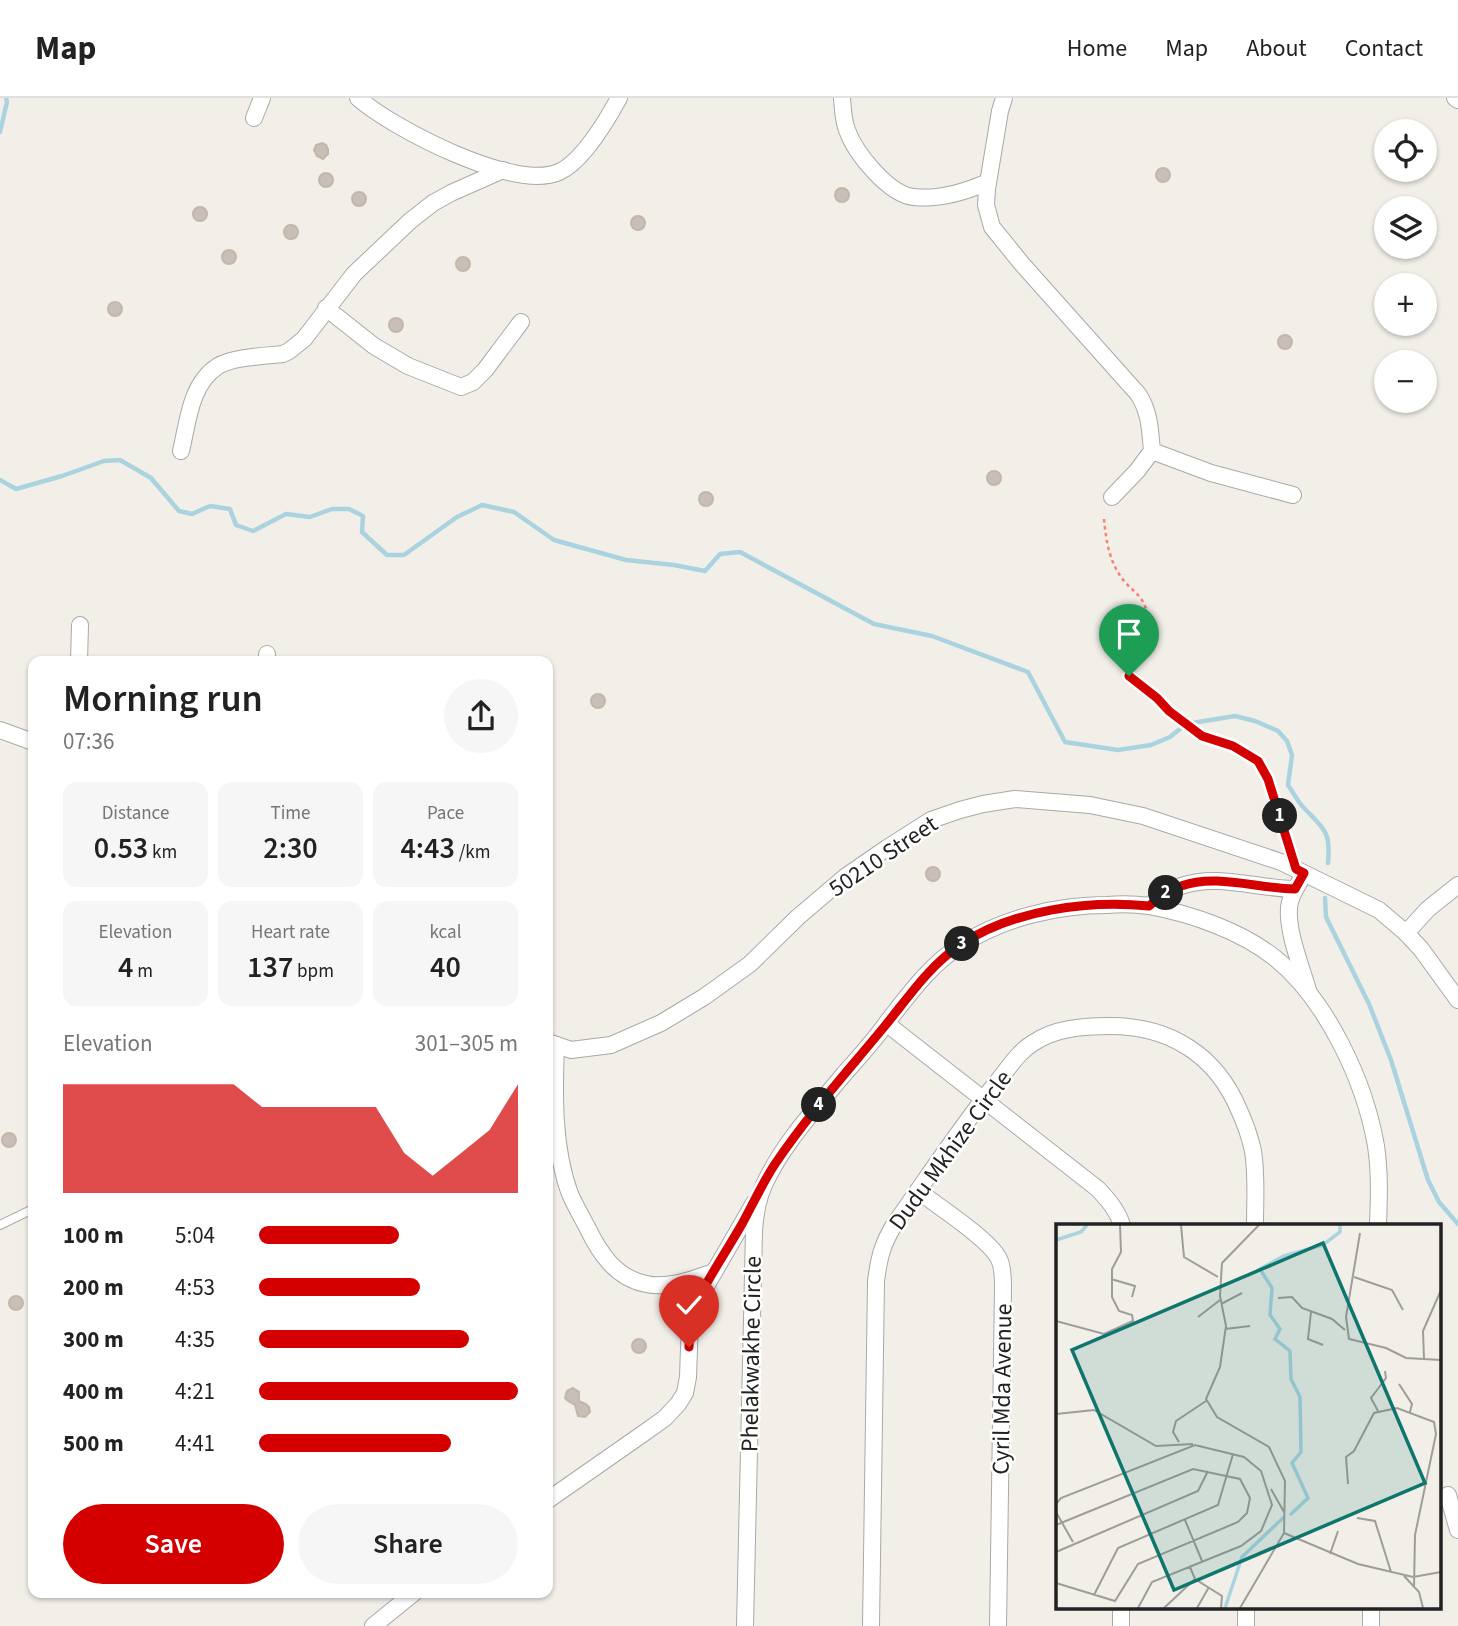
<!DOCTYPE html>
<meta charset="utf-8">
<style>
body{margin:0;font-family:"Source Sans 3",sans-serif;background:#f6f6f6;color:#222;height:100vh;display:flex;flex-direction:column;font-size:26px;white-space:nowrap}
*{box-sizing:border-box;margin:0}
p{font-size:23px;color:#767676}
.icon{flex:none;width:38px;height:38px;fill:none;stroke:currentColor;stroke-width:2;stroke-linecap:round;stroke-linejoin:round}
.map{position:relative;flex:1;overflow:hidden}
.panel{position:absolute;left:28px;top:558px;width:525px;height:942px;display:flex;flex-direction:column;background:#fff;border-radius:14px;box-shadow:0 2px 5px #0004}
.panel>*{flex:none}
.controls{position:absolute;left:1374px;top:21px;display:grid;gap:14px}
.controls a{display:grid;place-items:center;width:63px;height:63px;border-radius:50%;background:#fff;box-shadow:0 2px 5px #0004;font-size:35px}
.pin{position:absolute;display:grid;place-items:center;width:60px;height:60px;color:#fff;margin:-72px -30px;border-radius:50% 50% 50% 0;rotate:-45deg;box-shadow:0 0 7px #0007}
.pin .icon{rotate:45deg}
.km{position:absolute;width:35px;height:35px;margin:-18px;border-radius:50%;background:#222;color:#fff;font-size:19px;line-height:35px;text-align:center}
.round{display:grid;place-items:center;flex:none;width:74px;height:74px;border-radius:37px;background:#f6f6f6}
.head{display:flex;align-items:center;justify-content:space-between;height:119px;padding:0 35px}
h1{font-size:38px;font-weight:600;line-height:52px}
.metrics{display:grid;grid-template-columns:repeat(3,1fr);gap:10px;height:119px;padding:7px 35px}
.metrics div{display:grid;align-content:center;border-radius:14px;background:#f6f6f6;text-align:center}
.metrics b{font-size:30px;font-weight:600}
.metrics small{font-size:19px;font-weight:400}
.metrics p{font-size:19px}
.chart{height:196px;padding:14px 35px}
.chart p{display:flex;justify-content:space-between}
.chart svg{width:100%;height:126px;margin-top:7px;fill:#d40000;opacity:.7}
.primary-button{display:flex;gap:14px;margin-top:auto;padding:14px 35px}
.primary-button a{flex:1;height:80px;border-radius:42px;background:#d40000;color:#fff;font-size:28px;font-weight:600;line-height:80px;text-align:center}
.primary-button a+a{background:#f6f6f6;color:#222}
ul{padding:0 35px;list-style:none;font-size:23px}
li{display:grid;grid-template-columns:112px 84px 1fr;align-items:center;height:52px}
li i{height:18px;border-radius:9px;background:#d40000}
header{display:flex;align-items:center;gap:42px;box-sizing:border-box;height:98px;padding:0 35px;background:#fff;border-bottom:2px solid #e0e0e0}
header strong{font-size:33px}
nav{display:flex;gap:38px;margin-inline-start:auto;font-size:24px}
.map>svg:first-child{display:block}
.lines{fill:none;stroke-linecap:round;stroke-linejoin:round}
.stream{stroke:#aad3df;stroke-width:4.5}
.building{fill:#c7bfb8;stroke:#c4b6ab;stroke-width:2}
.service-casing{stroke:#a9a9a9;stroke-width:10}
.minor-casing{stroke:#a9a9a9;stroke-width:18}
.path{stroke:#fa8072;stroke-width:2.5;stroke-dasharray:3.5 3.5;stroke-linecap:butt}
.service{stroke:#fff;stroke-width:8}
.minor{stroke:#fff;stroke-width:16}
.route-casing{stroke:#fff;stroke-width:14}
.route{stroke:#d40000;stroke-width:9}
.labels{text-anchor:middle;stroke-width:5;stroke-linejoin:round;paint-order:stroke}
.street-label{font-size:24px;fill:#222;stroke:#fff}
.inset-river{fill:none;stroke:#aad3df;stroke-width:3.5}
.inset-road{fill:none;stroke:#9f9d99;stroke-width:2}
.view{fill:#0f766e;fill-opacity:0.15;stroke:#0f766e;stroke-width:3.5}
.inset-edge{fill:none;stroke:#222;stroke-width:3.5}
</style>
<header>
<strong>Map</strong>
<nav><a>Home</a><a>Map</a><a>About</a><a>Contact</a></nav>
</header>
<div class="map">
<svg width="1458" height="1528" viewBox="0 0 1458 1528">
<rect width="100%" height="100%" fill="#f2efe9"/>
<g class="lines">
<g class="stream">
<polyline points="0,34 7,4 6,0"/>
<path d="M0,382L16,391L62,378L104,363L120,362L151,380L179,413L192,416L210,408L230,411L236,427L253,433L286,416L310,419L332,411H349L363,418L362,434L387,457H404L457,419L482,407L514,414L554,442L626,462L674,467L705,473L720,456L740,454L874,526L932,538L1028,574L1065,644L1118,652L1151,647L1170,639L1186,626L1235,618L1255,623L1278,633L1287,643L1292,657L1288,687C1293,694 1298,704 1304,710C1324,731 1331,733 1328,765"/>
<polyline points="1325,800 1326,819 1369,906 1391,962 1428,1082 1439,1104 1458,1126"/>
</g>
</g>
<g class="building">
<polygon points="322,45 326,47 328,51 328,56 323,61 317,58 314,52 316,47"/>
<circle cx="1163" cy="77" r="7"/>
<circle cx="326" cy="82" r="7"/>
<circle cx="842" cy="97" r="7"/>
<circle cx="359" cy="101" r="7"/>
<circle cx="200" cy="116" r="7"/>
<circle cx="638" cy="125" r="7"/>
<circle cx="291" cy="134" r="7"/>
<circle cx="229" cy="159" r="7"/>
<circle cx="463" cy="166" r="7"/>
<circle cx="115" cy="211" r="7"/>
<circle cx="396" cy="227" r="7"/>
<circle cx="1285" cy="244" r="7"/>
<circle cx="994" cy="380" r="7"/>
<circle cx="706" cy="401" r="7"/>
<circle cx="598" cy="603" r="7"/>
<circle cx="933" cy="776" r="7"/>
<circle cx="9" cy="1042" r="7"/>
<circle cx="16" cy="1205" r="7"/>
<circle cx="639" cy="1248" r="7"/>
<polygon points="573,1290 579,1294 579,1303 586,1306 589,1309 590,1314 585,1319 578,1318 575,1307 568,1303 565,1300 567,1293"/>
</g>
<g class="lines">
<g class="service-casing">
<polyline id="service" points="0,1127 33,1111"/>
</g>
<g class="minor-casing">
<g id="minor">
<path d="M358,0C392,30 515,94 559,74C582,64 607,22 619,0"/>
<path d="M842,0C843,11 843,22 847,32C855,55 889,97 914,99C939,102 965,94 988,84"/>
<path d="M1004,0L1000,13L987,91L986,107L992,129L1022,166L1138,296C1150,314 1150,332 1152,353L1211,375L1293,397"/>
<polyline points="1455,0 1458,2"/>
<polyline points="254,20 262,0"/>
<polyline points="326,210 374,248 408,268 461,289 473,284 485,272 521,224"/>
<path d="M181,353C188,324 190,286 218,268C233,259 265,258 283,256L289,253L304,241L354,176L410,123L433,105L451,95L503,72"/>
<polyline points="1112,399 1137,373 1152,353"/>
<polyline points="79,564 80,527"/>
<polyline points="267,564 267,556"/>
<polyline points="0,632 33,644"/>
<path d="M1300,783C1295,791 1290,800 1289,809C1287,834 1301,868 1308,892"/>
<path d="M1149,808C1159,800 1169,792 1181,788C1217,775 1258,791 1295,791"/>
<polyline points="1406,835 1428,811 1458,787"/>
<path d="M887,926L1098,1091C1109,1103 1117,1112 1122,1127"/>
<polyline points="548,944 571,952 611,947 661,925 704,899 750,866 798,819 845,779 887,750 931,722 960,712 983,706 1015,701 1090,707 1143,718 1281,764 1379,812 1406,835 1421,851 1458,902"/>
<path d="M556,947C554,996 553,1050 570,1096C575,1107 581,1118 587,1129C600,1156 616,1180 646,1186C669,1191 693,1181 714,1174"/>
<path d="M918,1093C938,1108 990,1142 999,1161C1003,1169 1003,1180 1003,1189L998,1528"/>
<polyline points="1448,1397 1458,1432"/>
<polyline points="548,1402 644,1335 665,1320 678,1306 685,1295 688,1279 690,1221 694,1209 754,1105"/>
<polyline points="373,1528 415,1494"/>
<path d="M745,1528L754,1133C755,1117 757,1102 764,1087C782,1047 816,1010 844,976C859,959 875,942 888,923C910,895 931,866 961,847C1003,820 1057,807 1107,807C1121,806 1135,806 1149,808C1192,816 1241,833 1275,860C1327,902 1365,984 1376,1048C1380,1075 1379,1101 1378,1127"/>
<path d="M871,1528L876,1183C879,1160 882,1147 894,1127C928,1079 960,1030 997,984C1008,971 1018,954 1033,945C1055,930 1084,928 1110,928C1170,928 1216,957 1239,1012C1245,1025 1250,1039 1253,1053C1257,1077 1255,1102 1255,1127"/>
<polyline points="1121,1528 1121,1509"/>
<polyline points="1246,1528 1246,1509"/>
<polyline points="1371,1528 1371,1509"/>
</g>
</g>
<path class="path" d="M1104,421C1106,442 1109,462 1121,479C1127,488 1138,495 1143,504C1156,528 1140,556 1129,577L1157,600L1169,613L1202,638L1233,648L1258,663L1268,681L1290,751"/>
<use href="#service" class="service"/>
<use href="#minor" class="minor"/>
</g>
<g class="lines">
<g class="route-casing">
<path id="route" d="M689,1249L690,1221L694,1209C708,1180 726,1154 742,1126C753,1106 763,1084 775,1066C808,1017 847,974 884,929C908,900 928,869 960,847C1012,812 1087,802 1149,808C1159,800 1169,792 1181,788C1217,775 1258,791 1295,791L1304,775L1296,771L1268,681L1258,663L1233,648L1202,638L1169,613L1157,600L1129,578"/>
</g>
<use href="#route" class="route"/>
</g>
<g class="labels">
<g class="street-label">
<text transform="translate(883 758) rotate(-34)" y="8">50210 Street</text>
<text transform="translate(950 1052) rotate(-54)" y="8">Dudu Mkhize Circle</text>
<text transform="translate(751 1256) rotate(-89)" y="8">Phelakwakhe Circle</text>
<text transform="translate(1002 1291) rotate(-89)" y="8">Cyril Mda Avenue</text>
</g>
</g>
<g transform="translate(1056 1126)">
<rect width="385" height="385" fill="#f2efe9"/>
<path class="inset-river" d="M0,16L25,8L31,1M234,291L252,274L236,239L245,228L244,173L235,155L234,127L219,115L224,105L214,91L216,64L204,45L228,32L267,21L284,8V1M169,384L186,333L228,293"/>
<path class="inset-road" d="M125,1L128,33L162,53M304,9L290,93L293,115L330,124L350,134L385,136M298,53L336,66L347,86M55,55L79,62L76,73M222,74L236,73L246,84L276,95L289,106M165,80L186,69M255,88L252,115L267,121M142,93L164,76M0,97L48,110L77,97L76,91L63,87L56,73V45L65,28L64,1M169,105L194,102M368,135L367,107L385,66M343,160L356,180L354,188M322,187L315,174L330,154L329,147M0,190L38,186L100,222L137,220M123,218L117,208L120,197L150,177M292,260L290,233L298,227L318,189L341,184L378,198L380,210L359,311L358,364M215,265L228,288M0,280L5,274L139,221L188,233L205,247L216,281L205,307L185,322L96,358L82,384M0,288L17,318M301,294L319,297L335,348M129,296L146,337M0,301L137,245L184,255L194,274L191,289L182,298L82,340L59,377L0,359M228,309L302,340L357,353L385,348M0,328L142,267L152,247M274,330L282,307M134,343L139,355L166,372L165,384M348,352L363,368L367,384M38,371L62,324L162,281L177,230M108,384L139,355M141,384L153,363M184,384L228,309L229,257L213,223L161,193L150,175L164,143L170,102L164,72L166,39L203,1"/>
<path class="view" d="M267,19L369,259L118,366L16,126Z"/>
<rect width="385" height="385" class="inset-edge"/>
</g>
</svg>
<div class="controls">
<a><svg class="icon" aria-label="locate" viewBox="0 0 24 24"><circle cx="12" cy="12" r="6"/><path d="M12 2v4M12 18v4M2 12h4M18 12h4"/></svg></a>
<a><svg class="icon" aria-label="layers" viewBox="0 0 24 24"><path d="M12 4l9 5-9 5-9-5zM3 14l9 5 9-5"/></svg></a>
<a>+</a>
<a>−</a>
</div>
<div class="pin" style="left:1129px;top:578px;background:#1e9e55"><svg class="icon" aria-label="arrive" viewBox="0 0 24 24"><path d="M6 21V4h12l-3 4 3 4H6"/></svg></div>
<div class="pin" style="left:689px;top:1249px;background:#d93025"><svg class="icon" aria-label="check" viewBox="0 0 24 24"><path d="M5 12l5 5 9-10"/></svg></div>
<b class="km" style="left:1280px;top:718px">1</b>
<b class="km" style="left:1166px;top:795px">2</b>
<b class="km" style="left:962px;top:846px">3</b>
<b class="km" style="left:819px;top:1007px">4</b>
<section class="panel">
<div class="head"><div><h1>Morning run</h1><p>07:36</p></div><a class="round"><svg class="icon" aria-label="share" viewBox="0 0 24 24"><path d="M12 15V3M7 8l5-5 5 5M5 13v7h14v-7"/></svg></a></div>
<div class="metrics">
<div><p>Distance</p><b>0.53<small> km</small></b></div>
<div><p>Time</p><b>2:30</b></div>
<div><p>Pace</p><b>4:43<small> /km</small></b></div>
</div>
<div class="metrics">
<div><p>Elevation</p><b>4<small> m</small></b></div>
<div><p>Heart rate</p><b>137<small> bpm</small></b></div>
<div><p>kcal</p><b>40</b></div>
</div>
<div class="chart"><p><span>Elevation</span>301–305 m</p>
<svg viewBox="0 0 160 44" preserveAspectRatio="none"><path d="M0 44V6L10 6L20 6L30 6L40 6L50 6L60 6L70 14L80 14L90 14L100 14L110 14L120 30L130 38L140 30L150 22L160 6V44z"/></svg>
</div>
<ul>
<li><b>100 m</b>5:04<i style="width:54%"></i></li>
<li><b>200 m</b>4:53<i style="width:62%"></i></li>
<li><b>300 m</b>4:35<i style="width:81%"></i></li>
<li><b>400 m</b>4:21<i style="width:100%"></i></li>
<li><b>500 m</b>4:41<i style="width:74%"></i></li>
</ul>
<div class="primary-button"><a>Save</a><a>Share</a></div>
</section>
</div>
